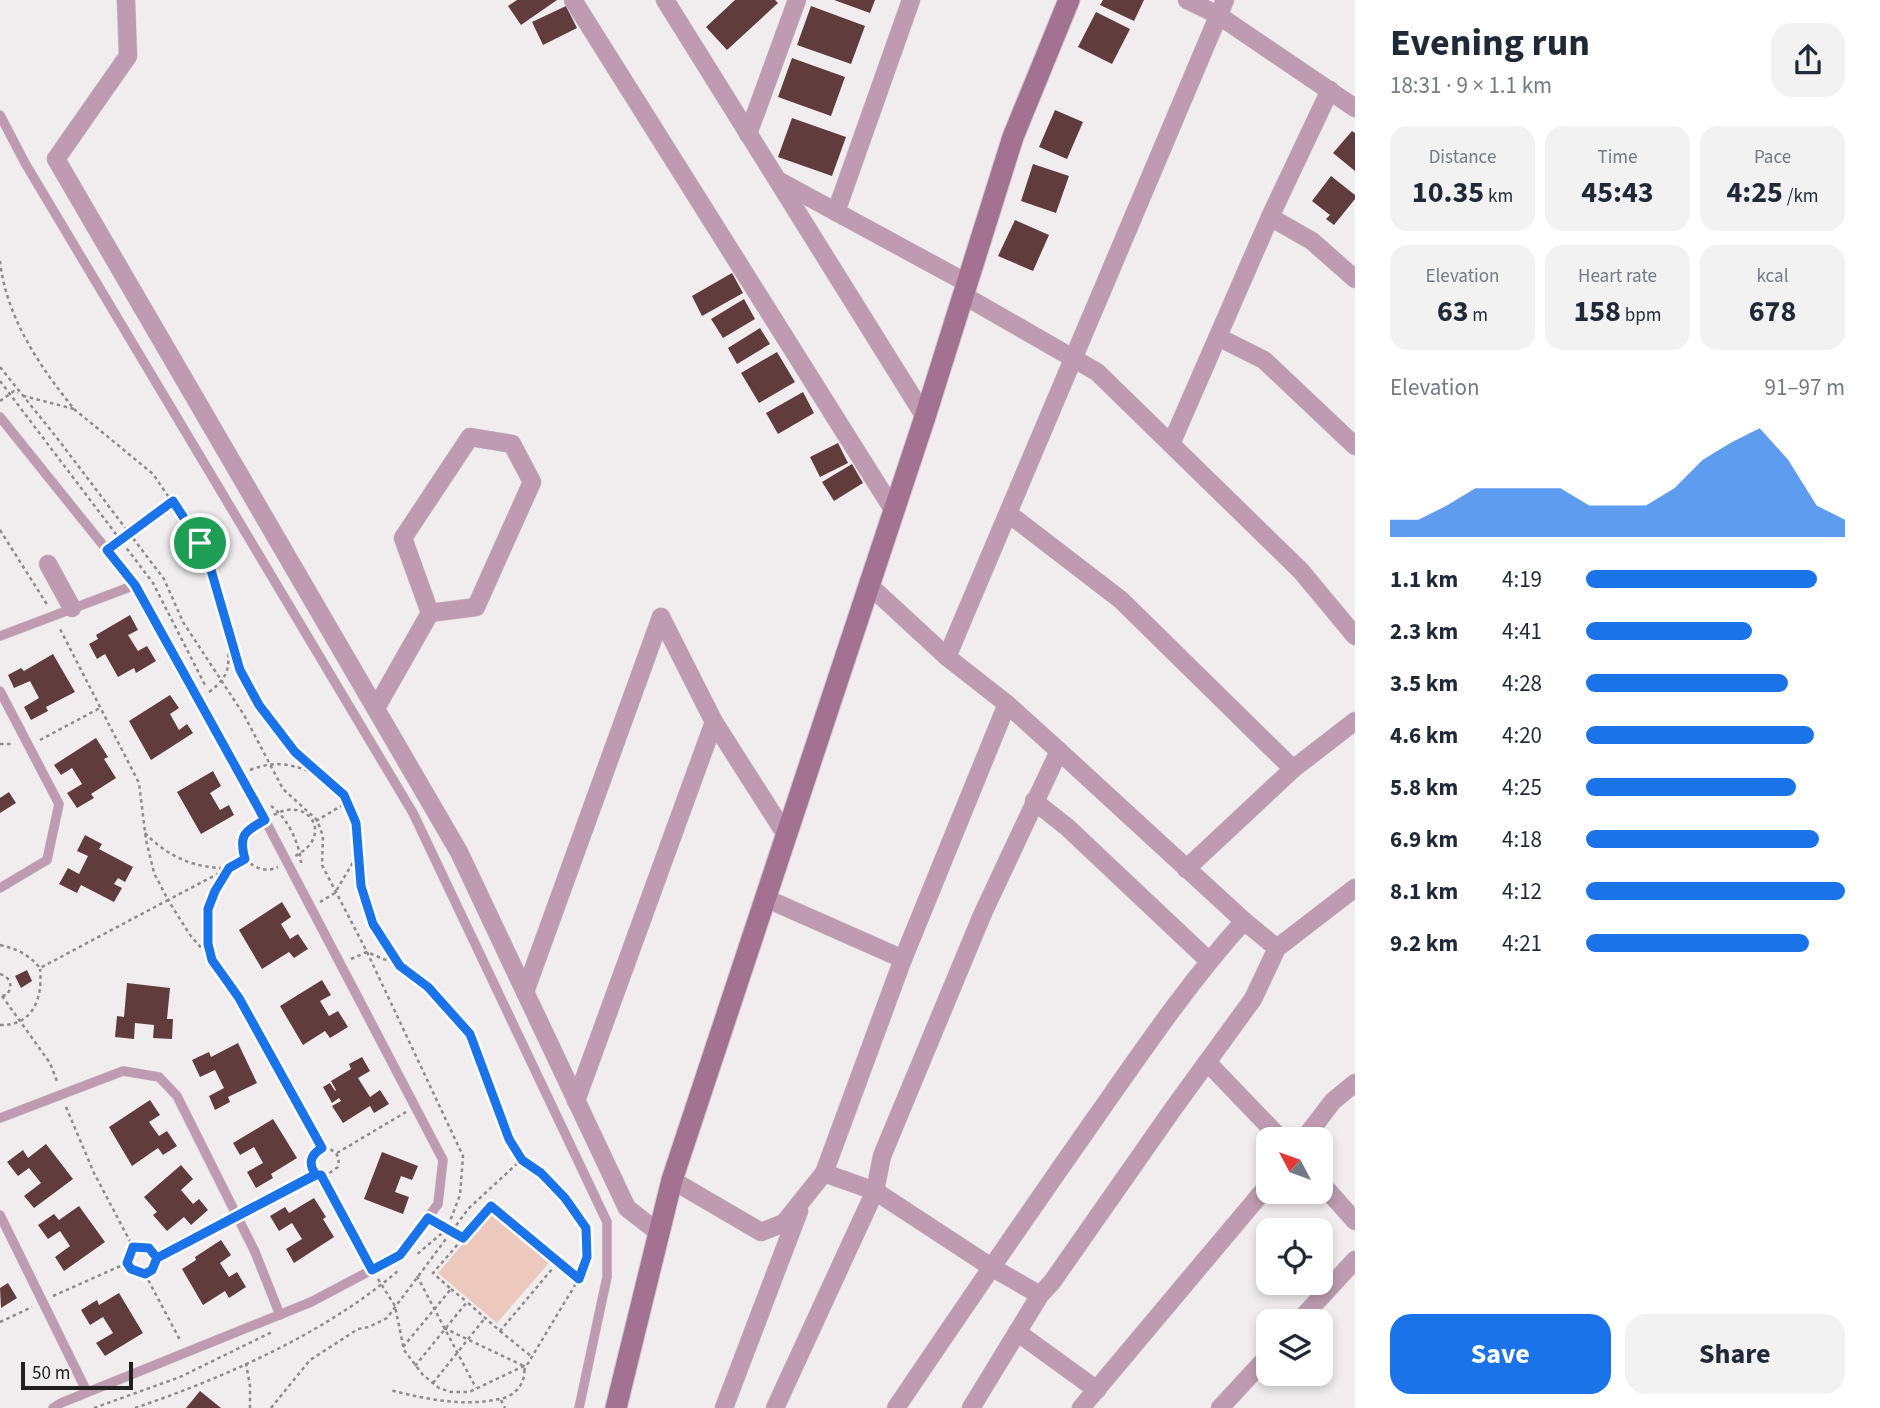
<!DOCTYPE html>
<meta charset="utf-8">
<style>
body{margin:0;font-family:"Source Sans 3",sans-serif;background:#f2f2f3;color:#1f2937;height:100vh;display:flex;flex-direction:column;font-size:26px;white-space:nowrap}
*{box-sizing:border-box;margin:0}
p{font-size:23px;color:#747a83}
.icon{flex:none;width:38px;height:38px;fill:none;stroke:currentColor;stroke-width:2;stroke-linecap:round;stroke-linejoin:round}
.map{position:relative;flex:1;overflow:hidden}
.details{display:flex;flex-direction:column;background:#fff;width:525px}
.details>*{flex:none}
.needle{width:46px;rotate:311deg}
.controls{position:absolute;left:1256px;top:1127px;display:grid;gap:14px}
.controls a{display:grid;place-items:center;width:77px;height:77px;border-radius:14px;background:#fff;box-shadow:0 4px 10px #0003;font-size:35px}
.scale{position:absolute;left:21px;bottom:18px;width:112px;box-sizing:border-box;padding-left:7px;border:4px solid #212020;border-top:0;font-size:19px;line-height:24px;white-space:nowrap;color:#212020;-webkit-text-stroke:5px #f1edee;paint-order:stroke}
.pin{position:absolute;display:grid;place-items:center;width:60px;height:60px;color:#fff;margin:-30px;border:4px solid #fff;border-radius:50%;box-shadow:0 2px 7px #0007}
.round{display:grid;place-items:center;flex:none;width:74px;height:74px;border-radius:21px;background:#f2f2f3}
.overview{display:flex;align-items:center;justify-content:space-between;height:119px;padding:0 35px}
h1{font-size:38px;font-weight:700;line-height:52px}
.metrics{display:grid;grid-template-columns:repeat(3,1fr);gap:10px;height:119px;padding:7px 35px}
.metrics div{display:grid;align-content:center;border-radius:18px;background:#f2f2f3;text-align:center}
.metrics b{font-size:30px;font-weight:700}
.metrics small{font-size:19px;font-weight:400}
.metrics p{font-size:19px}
.chart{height:196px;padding:14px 35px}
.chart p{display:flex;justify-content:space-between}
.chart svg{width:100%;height:126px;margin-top:7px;fill:#1a73e8;opacity:.7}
.cta{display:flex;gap:14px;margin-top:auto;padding:14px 35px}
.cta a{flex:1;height:80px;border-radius:21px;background:#1a73e8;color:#fff;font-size:28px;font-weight:700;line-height:80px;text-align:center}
.cta a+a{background:#f2f2f3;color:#1f2937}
ul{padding:0 35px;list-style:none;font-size:23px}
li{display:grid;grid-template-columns:112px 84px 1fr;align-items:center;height:52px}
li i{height:18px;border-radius:9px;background:#1a73e8}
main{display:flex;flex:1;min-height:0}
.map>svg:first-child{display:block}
.green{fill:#edc9bd}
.building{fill:#613c3c}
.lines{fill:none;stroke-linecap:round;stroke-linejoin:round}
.lane-casing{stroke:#ccc8c9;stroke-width:10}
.street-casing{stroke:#ccc8c9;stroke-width:19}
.secondary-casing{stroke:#ccc8c9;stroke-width:23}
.path{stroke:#8d8b8b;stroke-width:2.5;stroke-dasharray:3.5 3.5;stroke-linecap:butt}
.lane{stroke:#be9bb0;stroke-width:9}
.street{stroke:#be9bb0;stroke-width:18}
.secondary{stroke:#a47291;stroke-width:21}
.route-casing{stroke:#fff;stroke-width:14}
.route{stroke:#1a73e8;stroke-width:9}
</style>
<main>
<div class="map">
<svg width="1355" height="1408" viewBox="0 0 1355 1408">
<rect width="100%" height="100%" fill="#f1edee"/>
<polygon class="green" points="491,1211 549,1263 497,1323 438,1273"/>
<g class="building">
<polygon points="517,0 557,0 521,25 508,6"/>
<polygon points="735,0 775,0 778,3 727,50 706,27"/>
<polygon points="834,0 875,0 870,13"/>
<polygon points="1103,0 1144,0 1134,21 1100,5"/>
<polygon points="566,6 577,28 543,45 532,22"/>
<polygon points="811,6 865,26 851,64 797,45"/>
<polygon points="1096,12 1130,29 1112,64 1078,47"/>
<polygon points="792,58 845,77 831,116 778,97"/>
<polygon points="1055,110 1083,122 1067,159 1039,147"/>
<polygon points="792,118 846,137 832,176 778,157"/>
<polygon points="1352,131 1355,133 1355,171 1333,153"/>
<polygon points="1033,164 1069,176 1056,213 1021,201"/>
<polygon points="1331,176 1355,195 1355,199 1334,225 1326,219 1330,215 1312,201"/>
<polygon points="1015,220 1049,235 1033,271 998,256"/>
<polygon points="732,273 743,293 702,316 692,296"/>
<polygon points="744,299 755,319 723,338 711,319"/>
<polygon points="760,328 770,344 737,364 728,348"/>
<polygon points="777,352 795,382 759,403 741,373"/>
<polygon points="803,392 814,413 778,434 766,413"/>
<polygon points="838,443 848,463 820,477 810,457"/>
<polygon points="852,464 863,483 834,501 822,482"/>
<polygon points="130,615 138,630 128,635 138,651 147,646 156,661 136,673 134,668 118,677 105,654 97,659 89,644 98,639 96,635"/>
<polygon points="53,654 75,692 46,707 48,711 31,720 24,707 39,698 30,681 14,688 8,675 21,668 24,671"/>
<polygon points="170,695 179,708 170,714 179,730 187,724 193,733 151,760 129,721"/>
<polygon points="96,738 108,757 104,759 116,778 91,794 94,798 77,808 67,793 82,784 72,768 61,775 54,765"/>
<polygon points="213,771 221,786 210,793 220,810 229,805 234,815 201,834 177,792"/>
<polygon points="9,792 16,803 0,813 0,798"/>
<polygon points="85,835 102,844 99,849 133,867 125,882 118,878 114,884 122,888 114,902 81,885 77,893 59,884 68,868 79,874 88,856 77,851"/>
<polygon points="282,902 291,917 281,924 290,939 298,934 308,949 294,958 289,952 262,969 239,930"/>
<polygon points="27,970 32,981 21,988 15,976"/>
<polygon points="322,980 331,995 320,1001 329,1016 338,1011 348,1027 330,1038 325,1031 303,1045 280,1006"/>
<polygon points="127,983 170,988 167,1019 173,1019 172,1039 153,1038 154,1025 135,1023 134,1039 115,1037 117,1016 124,1017"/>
<polygon points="238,1043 257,1083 228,1097 230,1102 215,1110 209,1096 224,1088 215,1070 200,1077 192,1060 209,1052 211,1057"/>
<polygon points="362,1057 370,1071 358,1078 370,1097 380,1090 389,1104 374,1113 370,1106 343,1123 332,1106 341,1101 339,1098 332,1103 323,1087 330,1083 335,1091 336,1090 331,1081 351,1069 349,1064"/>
<polygon points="150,1100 160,1115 149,1122 159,1136 167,1131 177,1146 163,1155 158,1148 132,1166 109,1127"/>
<polygon points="273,1119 297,1158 271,1174 273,1178 256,1188 247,1172 263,1163 254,1147 240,1155 233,1143"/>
<polygon points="46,1144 73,1179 34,1208 24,1196 41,1183 29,1168 18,1176 7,1162 23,1150 28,1158"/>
<polygon points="382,1152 418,1166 412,1180 401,1176 395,1192 409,1197 403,1214 364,1199"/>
<polygon points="181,1165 193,1179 181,1190 193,1204 199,1199 208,1210 191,1225 184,1217 167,1231 153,1215 157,1212 144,1197"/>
<polygon points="314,1198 326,1217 323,1219 334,1237 294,1263 286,1249 302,1239 292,1223 279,1231 270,1216 285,1207 289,1213"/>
<polygon points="79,1206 105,1242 64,1271 55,1257 70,1246 60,1231 48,1239 38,1225 54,1214 59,1220"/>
<polygon points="221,1240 231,1255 220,1263 229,1277 237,1272 246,1287 229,1298 225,1291 203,1305 182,1269 196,1260 195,1257"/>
<polygon points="8,1283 17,1298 1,1308 0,1288"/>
<polygon points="119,1293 143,1333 105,1356 96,1343 113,1333 103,1317 90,1325 81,1310 97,1300 99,1305"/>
<polygon points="200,1391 221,1408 186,1408"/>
</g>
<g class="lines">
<g class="lane-casing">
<g id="lane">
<polyline points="0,115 25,163 413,813 607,1222 607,1277 579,1408"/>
<polyline points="0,417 135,585 265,820 443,1160 438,1204 400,1255 311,1302 61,1403 53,1408"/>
<polyline points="0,636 135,585"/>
<polyline points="0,691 59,804 47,860 0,888"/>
<polyline points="0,1118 123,1071 159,1077 177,1096 255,1252 280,1315"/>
<polyline points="0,1215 87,1392"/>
</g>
</g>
<g class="street-casing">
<g id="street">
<polyline points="126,0 128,56 56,159 459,852 627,1208 659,1233"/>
<polyline points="573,0 894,511"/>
<polyline points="665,0 925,417"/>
<polyline points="1187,0 1218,15 1355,108"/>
<polyline points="748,134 797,0"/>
<polyline points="781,182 967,283"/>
<polyline points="836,212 911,0"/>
<polyline points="1270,217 1312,241 1355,279"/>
<polyline points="963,295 1097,372 1301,571 1355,636"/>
<polyline points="1218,337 1264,360 1355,446"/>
<polyline points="1171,444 1270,217 1330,90"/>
<polyline points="1009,514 1121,600 1293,769"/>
<polyline points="48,564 72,608"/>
<polyline points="869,585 947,657 1007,704 1059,751 1244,921 1277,948"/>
<polyline points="661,617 714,722 786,835"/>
<polyline points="947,657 1225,0"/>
<polyline points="376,708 430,613 403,538 470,437 512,444 532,482 476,607 430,613"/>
<polyline points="1034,801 1067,827 1208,960"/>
<polyline points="1186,869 1293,769 1355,721"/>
<polyline points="765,898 903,959"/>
<polyline points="525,992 661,617"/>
<polyline points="1207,1062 1281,1139"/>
<polyline points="576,1101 714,722"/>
<polyline points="1304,1139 1333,1101 1355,1083"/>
<polyline points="824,1173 875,1191 991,1267 1040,1295"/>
<polyline points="672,1180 761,1232 784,1223 824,1173 903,959 1007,704"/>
<polyline points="1321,1183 1355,1221"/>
<polyline points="1299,1321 1355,1260"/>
<polyline points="1017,1332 1097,1390"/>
<polyline points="724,1408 799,1211"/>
<polyline points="775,1408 875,1191 882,1156 983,913 1059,751"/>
<path d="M896,1408C962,1310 1028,1214 1096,1117C1143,1050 1189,982 1244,921"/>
<polyline points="971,1408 1040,1295 1052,1282 1173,1109 1253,999 1277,948 1355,888"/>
<polyline points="1081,1408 1269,1184"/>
<polyline points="1220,1408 1269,1355"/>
</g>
</g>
<g class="secondary-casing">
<polyline id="secondary" points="616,1408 672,1180 925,417 1013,137 1069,0"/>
</g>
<g class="path">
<path d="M0,261C6,317 40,367 74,409L24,396"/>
<polyline points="0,367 57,438 164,579 183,622 244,715 283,789 317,820 323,836 322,865 367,952 463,1156 460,1195 447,1229 415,1256"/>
<polyline points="0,381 153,583 206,687"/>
<polyline points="0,401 14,391 18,393"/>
<polyline points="74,409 153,474 200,543 211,570 240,670 259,705 295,752 344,795 356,823 361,886 373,924 400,966"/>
<polyline points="0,530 48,606"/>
<polyline points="116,544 172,502"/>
<path d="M209,692C233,674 228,665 228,637"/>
<polyline points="40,740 100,708"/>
<polyline points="0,744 14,744"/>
<path d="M250,770C279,759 292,765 320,775"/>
<path d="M271,806C287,817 300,844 301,863"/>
<path d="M274,815C307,795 336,835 295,856"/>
<polyline points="316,821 346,803"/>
<path d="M145,833C168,857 196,869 229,868L168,900L190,935L210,958"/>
<path d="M245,859C255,868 265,873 278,867"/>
<polyline points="320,902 335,893 356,857"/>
<path d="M0,945C18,949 29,955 40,968L168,900L154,873L146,840L139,783L59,627"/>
<polyline points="351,959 367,952 400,966 428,987 470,1034 509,1139 521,1160"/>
<path d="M0,974C11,978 13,985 7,995L0,996"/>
<polyline points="2,996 50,1063 58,1084"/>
<path d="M0,1025C33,1026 43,998 40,969"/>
<polyline points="66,1107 94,1173 133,1247 127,1263 131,1269 145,1274 152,1270 157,1258 226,1222"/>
<polyline points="337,1153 406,1112"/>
<path d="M315,1175C308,1164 311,1155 322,1148"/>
<polyline points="321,1175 365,1259"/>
<path d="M248,1211L314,1175L328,1174L338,1167C340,1156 337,1153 328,1148H322L239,998L212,960L208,944V909L215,891L229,868L245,859C241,844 241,833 256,825"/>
<polyline points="437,1223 463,1238"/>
<polyline points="133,1247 149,1248 156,1257"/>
<polyline points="145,1274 181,1342"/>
<polyline points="417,1276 476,1388"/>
<path d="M378,1279L395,1306L404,1350L423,1375L439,1388L451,1392H469L524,1366C526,1379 520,1391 507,1397C469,1408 429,1400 390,1390"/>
<polyline points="451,1289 467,1302"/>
<polyline points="53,1296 127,1263"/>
<polyline points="0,1322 32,1307"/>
<polyline points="444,1328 524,1366"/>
<polyline points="500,1331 532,1357"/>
<polyline points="403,1347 451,1289 433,1273 491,1206 578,1278"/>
<polyline points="246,1363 250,1386 250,1408"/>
<polyline points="415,1366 467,1302 500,1331 558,1262"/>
<polyline points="433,1383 485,1318"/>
<polyline points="501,1400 505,1408"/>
<polyline points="94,1408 180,1377 274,1331"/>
<path d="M135,1408C226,1377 326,1333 399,1270"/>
<path d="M271,1408L310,1360L358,1329L369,1327L387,1318L469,1208L521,1160C549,1179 596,1220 587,1257C583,1274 572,1290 563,1305C550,1327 537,1348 524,1370"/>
</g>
<use href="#lane" class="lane"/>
<use href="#street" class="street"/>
<use href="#secondary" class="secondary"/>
</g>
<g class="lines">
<g class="route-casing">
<path id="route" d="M200,543L173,501L107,550L135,585L265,820C245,831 238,835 245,859L229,868L215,891L208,909V944L212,960L239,998L322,1148C310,1155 308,1164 316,1175L157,1258L152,1270L145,1274L131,1269L127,1263L133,1247L149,1248L157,1258L314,1175H321L372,1270L400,1255L428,1218L463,1238L491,1206L579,1279L587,1257L586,1228L565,1198L541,1173L522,1160L509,1139L470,1034L428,987L400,966L373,924L361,886L356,823L344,795L295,752L259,705L240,670L211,570L200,543"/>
</g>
<use href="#route" class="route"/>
</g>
</svg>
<div class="controls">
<a><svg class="needle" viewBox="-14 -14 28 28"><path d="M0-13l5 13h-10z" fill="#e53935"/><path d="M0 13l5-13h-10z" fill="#747a83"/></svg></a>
<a><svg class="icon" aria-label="locate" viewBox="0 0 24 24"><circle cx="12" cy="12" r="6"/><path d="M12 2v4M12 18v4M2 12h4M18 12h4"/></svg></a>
<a><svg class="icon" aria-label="layers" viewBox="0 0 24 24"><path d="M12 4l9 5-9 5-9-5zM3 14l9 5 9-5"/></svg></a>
</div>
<div class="scale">50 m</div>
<div class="pin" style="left:200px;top:543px;background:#1e9e55"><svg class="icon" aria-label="arrive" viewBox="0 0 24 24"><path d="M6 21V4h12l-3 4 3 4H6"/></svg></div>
</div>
<section class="details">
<div class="overview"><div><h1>Evening run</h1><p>18:31 · 9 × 1.1 km</p></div><a class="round"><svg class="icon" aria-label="share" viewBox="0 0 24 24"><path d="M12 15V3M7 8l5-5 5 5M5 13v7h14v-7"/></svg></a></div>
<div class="metrics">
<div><p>Distance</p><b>10.35<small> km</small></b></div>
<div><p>Time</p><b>45:43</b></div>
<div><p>Pace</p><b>4:25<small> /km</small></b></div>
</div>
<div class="metrics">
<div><p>Elevation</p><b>63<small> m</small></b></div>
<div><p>Heart rate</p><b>158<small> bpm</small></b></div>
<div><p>kcal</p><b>678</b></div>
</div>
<div class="chart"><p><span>Elevation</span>91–97 m</p>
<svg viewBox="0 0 160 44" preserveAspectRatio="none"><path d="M0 44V38L10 38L20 33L30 27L40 27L50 27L60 27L70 33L80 33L90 33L100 27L110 17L120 11L130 6L140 17L150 33L160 38V44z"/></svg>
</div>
<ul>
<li><b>1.1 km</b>4:19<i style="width:89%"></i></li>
<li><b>2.3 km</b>4:41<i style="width:64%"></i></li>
<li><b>3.5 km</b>4:28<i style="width:78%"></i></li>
<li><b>4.6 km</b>4:20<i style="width:88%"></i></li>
<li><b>5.8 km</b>4:25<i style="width:81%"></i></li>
<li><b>6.9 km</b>4:18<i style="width:90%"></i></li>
<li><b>8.1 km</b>4:12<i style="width:100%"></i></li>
<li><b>9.2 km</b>4:21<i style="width:86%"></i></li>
</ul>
<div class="cta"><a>Save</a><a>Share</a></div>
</section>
</main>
